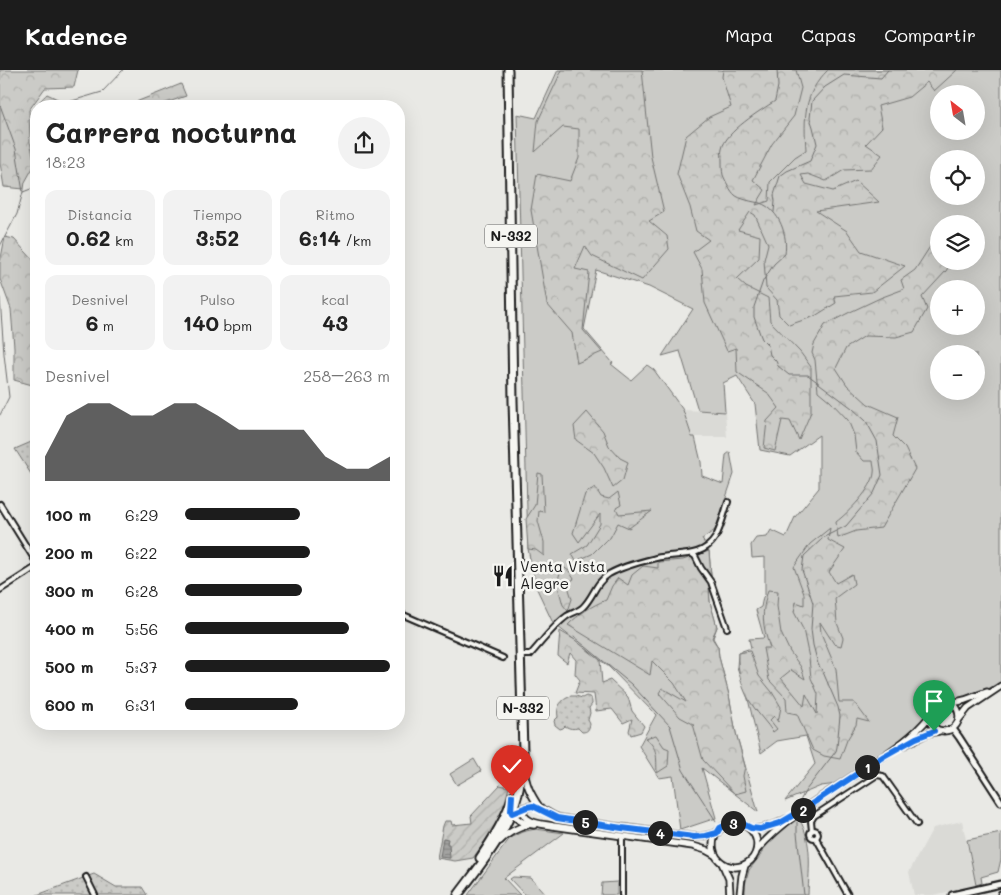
<!DOCTYPE html>
<html lang="es">
<meta charset="utf-8">
<style>
body{margin:0;font-family:Mali,sans-serif;background:#f2f2f2;color:#222;height:100vh;display:flex;flex-direction:column;font-size:19px;white-space:nowrap}
*{box-sizing:border-box;margin:0}
p{font-size:16px;color:#767676}
.icon{flex:none;width:28px;height:28px;fill:none;stroke:currentColor;stroke-width:2;stroke-linecap:round;stroke-linejoin:round}
.map{position:relative;flex:1;overflow:hidden}
.side{position:absolute;left:30px;top:30px;width:375px;height:630px;display:flex;flex-direction:column;background:#fff;border-radius:20px;box-shadow:0 5px 20px #0002}
.side>*{flex:none}
.needle{width:32px;rotate:329deg}
.buttons{position:absolute;left:930px;top:15px;display:grid;gap:10px}
.buttons a{display:grid;place-items:center;width:55px;height:55px;border-radius:50%;background:#fff;box-shadow:0 5px 20px #0002;font-size:25px}
.pin{position:absolute;display:grid;place-items:center;width:42px;height:42px;color:#fff;margin:-51px -21px;border-radius:50% 50% 50% 0;rotate:-45deg;box-shadow:0 0 5px #0007}
.pin .icon{rotate:45deg}
.km{position:absolute;width:25px;height:25px;margin:-12px;border-radius:50%;background:#222;color:#fff;font-size:14px;line-height:25px;text-align:center}
.round{display:grid;place-items:center;flex:none;width:52px;height:52px;border-radius:26px;background:#f2f2f2}
.overview{display:flex;align-items:center;justify-content:space-between;height:85px;padding:0 15px}
h1{font-size:28px;font-weight:700;line-height:38px}
.figures{display:grid;grid-template-columns:repeat(3,1fr);gap:8px;height:85px;padding:5px 15px}
.figures div{display:grid;align-content:center;border-radius:12px;background:#f2f2f2;text-align:center}
.figures b{font-size:21px;font-weight:700}
.figures small{font-size:14px;font-weight:400}
.figures p{font-size:14px}
.chart{height:140px;padding:10px 15px}
.chart p{display:flex;justify-content:space-between}
.chart svg{width:100%;height:90px;margin-top:5px;fill:#1c1c1c;opacity:.7}
ul{padding:0 15px;list-style:none;font-size:16px}
li{display:grid;grid-template-columns:80px 60px 1fr;align-items:center;height:38px}
li i{height:12px;border-radius:6px;background:#1c1c1c}
header{display:flex;align-items:center;gap:30px;box-sizing:border-box;height:70px;padding:0 25px;background:#1c1c1c;color:#fff}
header strong{font-size:24px}
nav{display:flex;gap:28px;margin-inline-start:auto;font-size:18px}
.map>svg:first-child{display:block}
.built{fill:#dadad6}
.grass{fill:#cbcbc7;stroke:#747472;fill-rule:evenodd}
.forest{fill:url(#forest-crowns);stroke:#747472}
.park{fill:url(#park-dots);stroke:#747472}
.garden{fill:url(#garden-furrows);stroke:#747472}
.water{fill:url(#water-rules);stroke:#6d6d6c}
.lines{fill:none;stroke-linecap:round;stroke-linejoin:round}
.stream{stroke:#6d6d6c;stroke-width:1}
.minor-casing{stroke:#1c1c1c;stroke-width:8}
.tertiary-casing{stroke:#1c1c1c;stroke-width:9}
.secondary-casing{stroke:#1c1c1c;stroke-width:9}
.trunk-casing{stroke:#1c1c1c;stroke-width:11}
.minor{stroke:#f6f6f2;stroke-width:4}
.tertiary{stroke:#f6f6f2;stroke-width:5}
.secondary{stroke:#f6f6f2;stroke-width:5.5}
.trunk{stroke:#f6f6f2;stroke-width:7}
.route-casing{stroke:#fff;stroke-width:10}
.route{stroke:#1a73e8;stroke-width:6}
.labels{text-anchor:middle;stroke-width:5;stroke-linejoin:round;paint-order:stroke}
.shield{fill:#f6f6f2;stroke:#5d5d5c;stroke-width:1}
.shield-label{font-size:14px;font-weight:bold;fill:#1c1c1c}
.poi-label{font-size:15px;fill:#1c1c1c;stroke:#f6f6f2;text-anchor:start}
</style>
<header>
<strong>Kadence</strong>
<nav><a>Mapa</a><a>Capas</a><a>Compartir</a></nav>
</header>
<div class="map">
<svg width="1001" height="825" viewBox="0 0 1001 825">
<defs>
<pattern id="forest-crowns" width="20" height="18" patternUnits="userSpaceOnUse" patternTransform="scale(1.25)"><rect width="20" height="18" fill="#cbcbc7"/><path d="M2 6a3 3 0 1 1 6 0M12 15a3 3 0 1 1 6 0" fill="none" stroke="#aeaeaa"/></pattern>
<pattern id="park-dots" width="8" height="8" patternUnits="userSpaceOnUse" patternTransform="scale(1.25)"><rect width="8" height="8" fill="#cbcbc7"/><path d="M2 2h.1M6 6h.1" fill="none" stroke="#aeaeaa" stroke-width="1.8" stroke-linecap="round"/></pattern>
<pattern id="garden-furrows" width="10" height="10" patternUnits="userSpaceOnUse" patternTransform="scale(1.25)"><rect width="10" height="10" fill="#cbcbc7"/><path d="M-1 1l2-2M0 10L10 0M9 11l2-2" fill="none" stroke="#aeaeaa"/></pattern>
<pattern id="water-rules" width="6" height="5" patternUnits="userSpaceOnUse" patternTransform="scale(1.25)"><rect width="6" height="5" fill="#a3a3a1"/><path d="M0 2.5h6" fill="none" stroke="#848482"/></pattern>
</defs>
<rect width="100%" height="100%" fill="#e9e9e5"/>
<filter id="ink" filterUnits="userSpaceOnUse"><feTurbulence type="fractalNoise" baseFrequency=".02" numOctaves="2"/><feDisplacementMap in="SourceGraphic" scale="10" xChannelSelector="R" yChannelSelector="G"/><feConvolveMatrix kernelMatrix="1 2 1 2 8 2 1 2 1" color-interpolation-filters="sRGB"/></filter>
<g filter="url(#ink)">
<g class="built">
<polygon points="683,340 725,342 727,367 692,367"/>
<polygon points="962,751 976,816 933,825 914,825 909,802 933,758"/>
</g>
<g class="grass">
<path d="M558,0H1001V612L980,623L959,630L942,627L934,630L929,635L924,649L918,655L905,667L885,682L837,714L821,716L785,731L815,694L806,666L777,671L761,683L748,629L737,597L738,583L742,582V581L751,578L749,569L764,568L756,540L761,537L763,527L765,525V487L752,488L751,475L756,468L767,467L771,460L786,467L795,447L819,418V365L790,386L760,380L755,334L737,306L723,313L725,342L698,340L680,281L662,286L693,239L649,217L596,200L584,259L613,293L611,294L631,310L647,295L654,300L683,340L692,367H695L701,392L702,406L723,414L726,385L730,382L734,404L715,460L702,469L709,481L711,505L709,518L710,532L717,557L713,568L718,577L719,587L729,625L736,663L758,742L702,698L716,748L680,760L673,706L659,708L639,676L656,645L609,597L553,553L536,517L528,479L517,44L536,48ZM939,24H976V61H939ZM939,89H976V126H939ZM939,154H976V191H939ZM939,219H976V256H939ZM939,284H976V321H939Z"/>
<polygon points="474,689 481,701 457,715 450,704"/>
<path d="M799,748C813,774 809,796 808,825H745V815L749,800L760,786L764,777L775,765Z"/>
<polygon points="535,759 564,763 504,808 520,825 468,825 510,768 522,762"/>
<polygon points="1001,763 1001,789 998,802 981,807 982,813 976,815 967,770"/>
<polygon points="513,807 531,808 546,825 525,825 510,809"/>
<polygon points="617,812 617,825 601,825 602,813"/>
</g>
<g class="forest">
<polygon points="0,0 78,0 74,17 45,18 29,40 30,72 35,94 25,112 24,119 4,117 0,93"/>
<polygon points="562,0 642,0 651,87 664,142 649,151 667,166 669,179 642,210 592,186 585,176 575,199 589,202 583,260 602,282 577,293 572,263 547,234 531,140 537,104 570,111 579,88 579,59 563,57 535,82 538,51"/>
<path d="M723,0H796L801,18L794,46L772,74L753,110L765,120L756,135L769,131L770,112L795,87L806,80C804,48 803,24 828,0H957L934,21L927,12L909,27L878,36L882,57L866,74L882,85L871,99L844,100L826,111L808,104L801,105L806,114L833,121L856,111L879,132L816,141L847,161L861,181L905,196L872,222L834,226L836,233L815,246L789,255L779,245L777,230L766,218L764,190L768,174L755,145L750,142L738,160L760,166L759,188L737,209L746,217L768,228L770,251L800,282L811,297V342L799,370L790,351L782,350L775,381L764,378L767,351L779,338L768,323L737,302L736,278L727,281L705,233L702,199L693,182L709,170L696,161L690,137L677,104L686,66L709,47L731,37L722,7Z"/>
<polygon points="181,14 186,26 157,36 135,36 136,32"/>
<path d="M47,24L66,33L69,36H36V76C33,66 29,50 34,39C36,34 43,28 47,24Z"/>
<polygon points="5,167 14,169 36,193 36,316 14,310 14,277 11,239 0,209 0,193"/>
<path d="M939,168V191H952L946,201L922,227L927,239L914,262L896,267L865,266L846,278L836,298L847,315L868,334L898,347L893,366L905,378L915,399L881,458L856,461L838,468L836,452C848,443 873,418 874,403C875,399 873,395 873,391H864L856,382L854,365L848,350L830,331L818,321L815,290L812,283L814,274L825,255L848,243L880,228L904,219L901,210L915,200L933,172Z"/>
<polygon points="587,342 603,361 609,376 620,388 628,392 623,410 613,418 604,398 594,383 576,370 574,356"/>
<polygon points="538,403 542,404 544,442 539,441 538,451 544,472 544,486 536,480 528,479 526,449 535,435"/>
<polygon points="595,417 601,427 609,429 618,422 621,435 616,438 619,444 652,441 629,458 618,453 610,468 605,471 592,484 576,491 572,484 587,475 600,454 600,444 579,472 573,463 585,424"/>
<path d="M830,458L828,470L845,479L829,502L836,513L852,504L854,514L835,528L837,553L843,568L841,576L834,574L820,552L821,563L836,599L839,632H854L869,652L857,649L856,655L847,670L840,689L824,686L813,680L797,644L787,642L786,628L769,610L763,578H770C762,555 761,543 768,520L778,521L777,536L781,563L790,582L801,597L805,609L791,600L781,608L804,636L806,624L817,644L818,624L811,608L809,588L803,559L794,542L796,532L804,535V524L794,497L810,474Z"/>
<path d="M709,481L711,506L709,518L710,532L717,557L712,568L718,577L719,587L729,625L736,663L745,696L743,706L746,721L735,724L703,690L693,654L680,647L659,623L662,618L686,632L674,613L652,591L650,605L568,555C579,544 591,536 606,530L612,516L618,508L628,515L632,505L643,496L658,498V492L683,490Z"/>
<polygon points="562,496 569,501 574,509 567,513 572,529 568,541 563,535 557,513"/>
<polygon points="560,561 575,570 600,590 602,613 610,610 628,627 632,641 644,656 641,662 631,665 629,661 632,649 623,653 612,639 596,641 594,624 575,623 580,610 575,604 576,590 570,583 567,593 558,586"/>
<path d="M750,581L759,606L772,622L781,637L778,652L774,646L770,650L777,659L773,662C767,653 759,645 753,636C742,621 737,601 738,583Z"/>
<path d="M656,665L664,677L669,679L668,696L657,703C656,687 659,679 645,668Z"/>
</g>
<g class="park">
<polygon points="36,370 36,401 31,404 15,379"/>
<path d="M571,626H576L582,628L586,626C591,627 592,629 592,634L589,638L590,643L588,650L590,654C589,659 588,662 582,662L578,658C573,659 570,659 565,656L563,658L560,659L555,655L554,651L558,647C556,636 561,630 571,626Z"/>
<polygon points="94,804 116,817 142,817 147,825 37,825"/>
</g>
<polygon class="garden" points="500,715 509,717 502,743 496,756 473,788 455,791 437,788 443,756 445,751 451,751 452,755 472,753 471,746"/>
<polygon class="water" points="443,768 448,769 447,774 449,774 450,788 440,787"/>
<g class="lines">
<g class="stream">
<path d="M777,0L778,16L775,31C761,40 725,62 722,79C721,82 722,87 722,90C722,95 722,101 723,105C725,110 731,122 735,125C739,129 754,132 760,133C780,140 788,166 785,184L774,194L763,211L754,237V247L760,264L762,269L768,275L770,285L776,291L778,296L789,305H808L852,338L866,351L877,371L882,405L874,423L846,456L824,467L804,486L802,500L813,533L811,559L813,575L818,594L823,602L838,637L840,646L837,677L836,681L806,720L801,729L798,740"/>
<polyline points="0,35 16,79 23,122 17,144 0,176"/>
<polyline points="55,36 102,22 123,0"/>
<polyline points="23,122 36,117"/>
<polyline points="774,142 775,131 774,125 780,106 787,101 810,91 817,74 813,57 810,48 812,31 825,17 844,5 881,8 888,0"/>
<polyline points="0,228 4,284 9,327 0,345"/>
<polyline points="574,567 631,614 670,656 683,700 716,751"/>
<polyline points="797,752 797,763 804,825"/>
</g>
<g class="minor-casing">
<g id="minor">
<polyline points="0,434 36,492"/>
<polyline points="692,484 695,486 701,498 711,512 727,558"/>
<polyline points="0,520 36,497"/>
<polyline points="399,543 503,588"/>
<path d="M520,585H530C542,572 553,556 567,546C572,543 579,541 583,537C594,526 595,513 609,504C623,496 640,492 656,488C676,483 702,489 715,468C721,458 724,444 728,432"/>
<circle cx="814" cy="764" r="4"/>
<polyline points="812,761 811,751 814,746 877,705 883,706 917,754"/>
<polyline points="622,766 622,825"/>
<polyline points="816,768 848,825"/>
<polyline points="86,807 95,825"/>
</g>
</g>
<g class="tertiary-casing">
<g id="tertiary">
<polyline points="953,659 959,667 1001,732"/>
<polyline points="952,825 1001,814"/>
<polyline points="1001,825 1001,824"/>
</g>
</g>
<g class="secondary-casing">
<g id="secondary">
<circle cx="944" cy="646" r="15"/>
<polyline points="952,633 965,630 987,622"/>
<polyline points="960,648 968,638 1001,616"/>
<polyline points="904,675 928,663 939,661"/>
<path d="M524,697C525,714 531,725 540,738"/>
<path d="M527,737L524,740L523,743C527,754 543,754 553,756L693,776L706,780L715,785"/>
<path d="M511,741C516,750 523,754 534,755"/>
<path d="M510,744C516,741 525,736 532,736C542,736 550,746 560,748C604,756 650,761 695,767L706,766L717,763"/>
<circle cx="735" cy="775" r="22"/>
<path d="M751,759C764,759 775,756 787,749"/>
<path d="M500,771C508,762 517,758 528,755"/>
<path d="M757,780C787,745 835,719 873,693C893,680 914,666 929,647"/>
<polyline points="722,793 729,809 730,825"/>
<polyline points="740,825 742,806 745,795"/>
</g>
</g>
<g class="trunk-casing">
<g id="trunk">
<path d="M480,788C493,768 506,748 513,725"/>
<path d="M458,825C481,794 508,763 518,724C521,710 522,696 523,681L513,331L508,0"/>
</g>
</g>
<use href="#minor" class="minor"/>
<use href="#tertiary" class="tertiary"/>
<use href="#secondary" class="secondary"/>
<use href="#trunk" class="trunk"/>
</g>
</g>
<g class="lines" filter="url(#ink)">
<g class="route-casing">
<polyline id="route" points="512,726 511,741 512,743 527,737 533,736 557,748 622,758 694,767 706,766 717,763 720,758 726,755 733,753 743,754 751,758 760,759 780,753 804,739 884,686 916,668 934,661"/>
</g>
<use href="#route" class="route"/>
</g>
<defs>
<g id="restaurant-bare" transform="scale(1.725)"><path d="M-5-6h1v4h1v-4h1v4h1v-4h1v5L-1.5 .5V6h-2V.5L-5-1ZM5-6V6H3V1.5H1.5Q1.5-4 5-6Z" fill="#1c1c1c" stroke="#f6f6f2" stroke-width="2.5" paint-order="stroke"/></g>
</defs>
<g fill-rule="evenodd">
<use href="#restaurant-bare" x="503" y="506"/>
</g>
<g class="labels">
<g class="shield">
<rect x="485" y="154.5" width="52" height="23" rx="4"/>
<rect x="497" y="626.5" width="52" height="23" rx="4"/>
</g>
<g class="shield-label">
<text x="511" y="171">N-332</text>
<text x="523" y="643">N-332</text>
</g>
<g class="poi-label">
<text x="520" y="502">Venta Vista<tspan x="520" dy="17">Alegre</tspan></text>
</g>
</g>
</svg>
<div class="buttons">
<a><svg class="needle" viewBox="-14 -14 28 28"><path d="M0-13l5 13h-10z" fill="#e53935"/><path d="M0 13l5-13h-10z" fill="#767676"/></svg></a>
<a><svg class="icon" aria-label="locate" viewBox="0 0 24 24"><circle cx="12" cy="12" r="6"/><path d="M12 2v4M12 18v4M2 12h4M18 12h4"/></svg></a>
<a><svg class="icon" aria-label="layers" viewBox="0 0 24 24"><path d="M12 4l9 5-9 5-9-5zM3 14l9 5 9-5"/></svg></a>
<a>+</a>
<a>−</a>
</div>
<div class="pin" style="left:934px;top:661px;background:#1e9e55"><svg class="icon" aria-label="arrive" viewBox="0 0 24 24"><path d="M6 21V4h12l-3 4 3 4H6"/></svg></div>
<div class="pin" style="left:512px;top:726px;background:#d93025"><svg class="icon" aria-label="check" viewBox="0 0 24 24"><path d="M5 12l5 5 9-10"/></svg></div>
<b class="km" style="left:867px;top:697px">1</b>
<b class="km" style="left:803px;top:740px">2</b>
<b class="km" style="left:733px;top:753px">3</b>
<b class="km" style="left:660px;top:763px">4</b>
<b class="km" style="left:585px;top:752px">5</b>
<section class="side">
<div class="overview"><div><h1>Carrera nocturna</h1><p>18:23</p></div><a class="round"><svg class="icon" aria-label="share" viewBox="0 0 24 24"><path d="M12 15V3M7 8l5-5 5 5M5 13v7h14v-7"/></svg></a></div>
<div class="figures">
<div><p>Distancia</p><b>0.62<small> km</small></b></div>
<div><p>Tiempo</p><b>3:52</b></div>
<div><p>Ritmo</p><b>6:14<small> /km</small></b></div>
</div>
<div class="figures">
<div><p>Desnivel</p><b>6<small> m</small></b></div>
<div><p>Pulso</p><b>140<small> bpm</small></b></div>
<div><p>kcal</p><b>43</b></div>
</div>
<div class="chart"><p><span>Desnivel</span>258–263 m</p>
<svg viewBox="0 0 160 44" preserveAspectRatio="none"><path d="M0 44V32L10 12L20 6L30 6L40 12L50 12L60 6L70 6L80 12L90 19L100 19L110 19L120 19L130 32L140 38L150 38L160 32V44z"/></svg>
</div>
<ul>
<li><b>100 m</b>6:29<i style="width:56%"></i></li>
<li><b>200 m</b>6:22<i style="width:61%"></i></li>
<li><b>300 m</b>6:28<i style="width:57%"></i></li>
<li><b>400 m</b>5:56<i style="width:80%"></i></li>
<li><b>500 m</b>5:37<i style="width:100%"></i></li>
<li><b>600 m</b>6:31<i style="width:55%"></i></li>
</ul>
</section>
</div>
